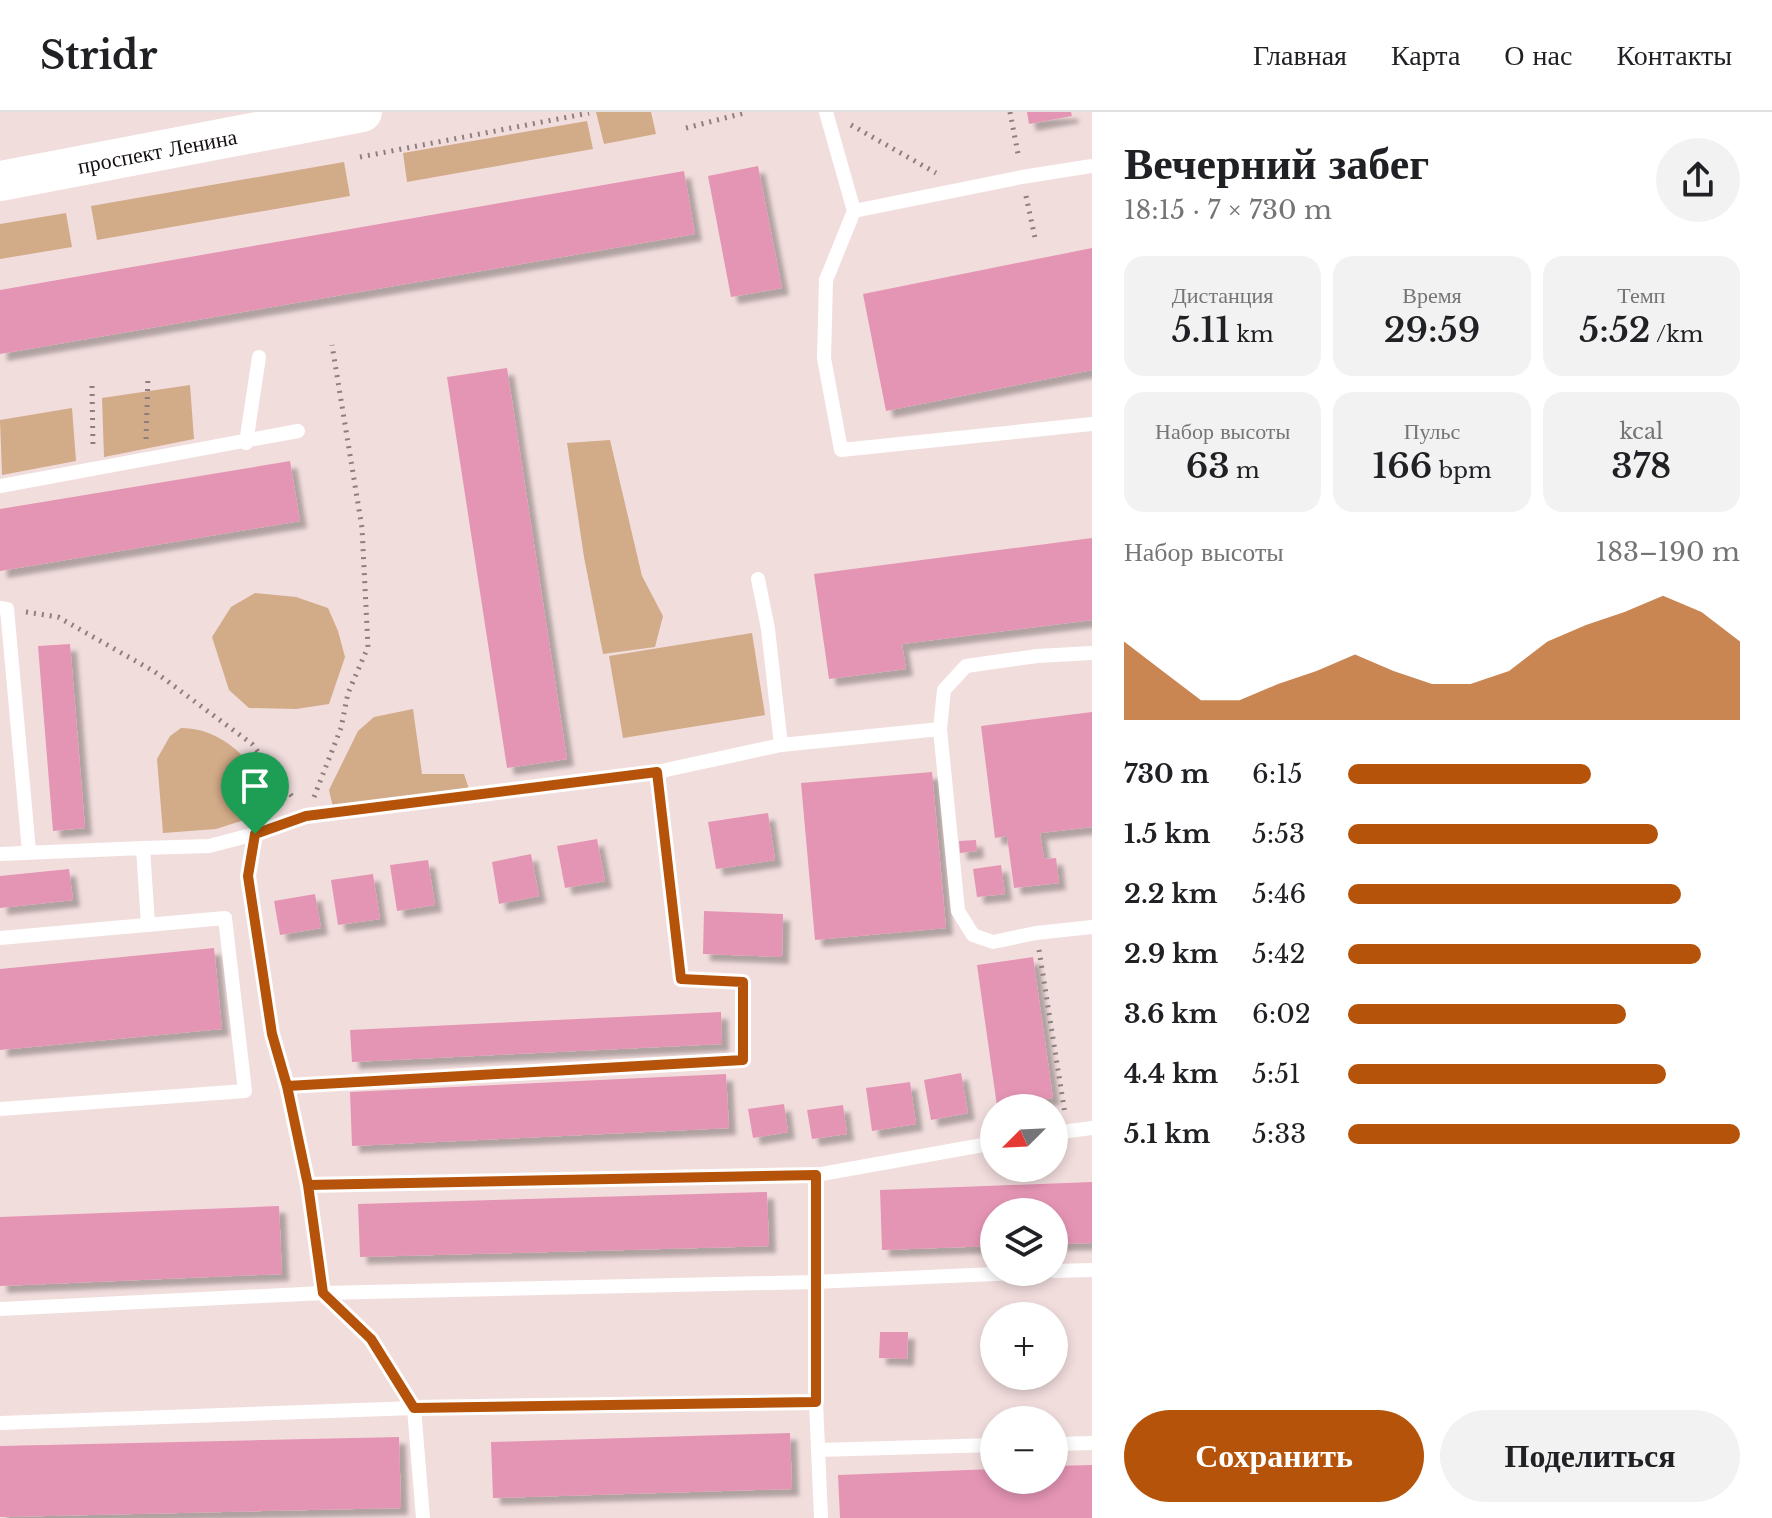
<!DOCTYPE html>
<html lang="ru">
<meta charset="utf-8">
<style>
body{margin:0;font-family:"Libre Baskerville",serif;background:#f2f2f2;color:#202124;height:100vh;display:flex;flex-direction:column;font-size:30px;white-space:nowrap}
*{box-sizing:border-box;margin:0}
p{font-size:26px;color:#757577}
.icon{flex:none;width:44px;height:44px;fill:none;stroke:currentColor;stroke-width:2;stroke-linecap:round;stroke-linejoin:round}
.map{position:relative;flex:1;overflow:hidden}
.sheet{display:flex;flex-direction:column;background:#fff;width:680px}
.sheet>*{flex:none}
.needle{width:52px;rotate:246deg}
.fabs{position:absolute;left:980px;top:982px;display:grid;gap:16px}
.fabs a{display:grid;place-items:center;width:88px;height:88px;border-radius:50%;background:#fff;box-shadow:0 4px 12px #0003;font-size:40px}
.pin{position:absolute;display:grid;place-items:center;width:68px;height:68px;color:#fff;margin:-82px -34px;border-radius:50% 50% 50% 0;rotate:-45deg;box-shadow:0 0 8px #0007}
.pin .icon{rotate:45deg}
.round{display:grid;place-items:center;flex:none;width:84px;height:84px;border-radius:42px;background:#f2f2f2}
.headline{display:flex;align-items:center;justify-content:space-between;height:136px;padding:0 32px}
h1{font-size:44px;font-weight:600;line-height:60px}
.metrics{display:grid;grid-template-columns:repeat(3,1fr);gap:12px;height:136px;padding:8px 32px}
.metrics div{display:grid;align-content:center;border-radius:20px;background:#f2f2f2;text-align:center}
.metrics b{font-size:34px;font-weight:600}
.metrics small{font-size:22px;font-weight:400}
.metrics p{font-size:22px}
.chart{height:224px;padding:16px 32px}
.chart p{display:flex;justify-content:space-between}
.chart svg{width:100%;height:144px;margin-top:8px;fill:#b45309;opacity:.7}
.action{display:flex;gap:16px;margin-top:auto;padding:16px 32px}
.action a{flex:1;height:92px;border-radius:48px;background:#b45309;color:#fff;font-size:32px;font-weight:600;line-height:92px;text-align:center}
.action a+a{background:#f2f2f2;color:#202124}
ul{padding:0 32px;list-style:none;font-size:26px}
li{display:grid;grid-template-columns:128px 96px 1fr;align-items:center;height:60px}
li i{height:20px;border-radius:10px;background:#b45309}
header{display:flex;align-items:center;gap:48px;box-sizing:border-box;height:112px;padding:0 40px;background:#fff;border-bottom:2px solid #e0e0e0}
header strong{font-size:38px}
nav{display:flex;gap:44px;margin-inline-start:auto;font-size:28px}
main{display:flex;flex:1;min-height:0}
.map>svg:first-child{display:block}
.green{fill:#d2ab88}
.building{fill:#e595b4;filter:url(#shadow)}
.lines{fill:none;stroke-linecap:round;stroke-linejoin:round}
.path{stroke:#8e7f7f;stroke-width:5;stroke-dasharray:2 6;stroke-linecap:butt}
.lane{stroke:#fff;stroke-width:14}
.secondary{stroke:#fff;stroke-width:40}
.route-casing{stroke:#fff;stroke-width:16}
.route{stroke:#b45309;stroke-width:10}
.labels{text-anchor:middle;stroke-width:7;stroke-linejoin:round;paint-order:stroke}
.street-label{font-size:22px;fill:#150e0e;stroke:#ffeaea}
</style>
<header>
<strong>Stridr</strong>
<nav><a>Главная</a><a>Карта</a><a>О нас</a><a>Контакты</a></nav>
</header>
<main>
<div class="map">
<svg width="1092" height="1406" viewBox="0 0 1092 1406">
<defs>
<filter id="shadow"><feDropShadow dx="7" dy="7" stdDeviation="2" flood-color="#0004"/></filter>
</defs>
<rect width="100%" height="100%" fill="#f2dddd"/>
<g class="green">
<polygon points="596,0 651,0 656,22 604,32"/>
<polygon points="587,9 593,37 407,70 403,41"/>
<polygon points="344,50 350,84 97,128 91,94"/>
<polygon points="66,101 72,135 0,147 0,112"/>
<polygon points="190,273 194,327 104,345 102,286"/>
<polygon points="72,296 76,349 2,363 0,308"/>
<polygon points="610,328 642,464 663,504 655,535 603,542 584,445 567,331"/>
<polygon points="255,481 296,485 328,496 338,519 345,545 329,592 296,597 249,596 229,578 212,525 231,495"/>
<polygon points="752,521 765,603 623,626 609,544"/>
<polygon points="413,597 422,662 464,662 469,677 333,695 329,678 358,619 374,605"/>
<path d="M181,616C222,616 259,650 266,690L257,704L216,717L163,721L157,647L170,624Z"/>
</g>
<g class="building">
<polygon points="1027,0 1071,0 1072,4 1029,12"/>
<polygon points="758,54 782,176 731,185 708,64"/>
<polygon points="684,59 695,122 0,242 0,178"/>
<polygon points="1092,136 1092,258 886,299 863,182"/>
<polygon points="507,256 567,647 507,656 447,265"/>
<polygon points="290,349 300,409 0,459 0,397"/>
<polygon points="1092,426 1092,508 902,532 906,557 829,567 814,462"/>
<polygon points="70,532 85,716 53,719 38,534"/>
<polygon points="1092,600 1092,715 1040,721 1044,747 1056,746 1059,771 1014,776 1007,724 995,726 981,614"/>
<polygon points="932,660 946,816 815,828 801,671"/>
<polygon points="768,701 775,748 716,757 708,710"/>
<polygon points="597,727 605,769 565,776 557,734"/>
<polygon points="976,728 977,739 960,741 959,729"/>
<polygon points="531,742 539,784 499,792 492,750"/>
<polygon points="428,748 435,793 397,799 390,753"/>
<polygon points="1001,753 1005,782 977,785 973,757"/>
<polygon points="69,757 73,788 0,796 0,764"/>
<polygon points="373,762 380,807 338,813 331,768"/>
<polygon points="315,782 321,816 280,823 274,789"/>
<polygon points="704,799 783,802 782,845 703,842"/>
<polygon points="214,836 222,917 0,938 0,857"/>
<polygon points="1033,845 1053,986 997,994 977,853"/>
<polygon points="721,900 722,932 352,950 350,918"/>
<polygon points="961,961 968,1001 931,1008 924,968"/>
<polygon points="726,962 729,1016 352,1034 350,980"/>
<polygon points="910,970 916,1012 872,1019 866,976"/>
<polygon points="784,992 788,1020 753,1026 748,997"/>
<polygon points="843,993 847,1022 812,1027 807,998"/>
<polygon points="1092,1070 1092,1131 1054,1132 1054,1100 994,1100 994,1134 882,1138 880,1078"/>
<polygon points="767,1080 769,1134 360,1145 358,1092"/>
<polygon points="279,1094 282,1162 0,1174 0,1105"/>
<polygon points="880,1220 908,1220 907,1247 879,1246"/>
<polygon points="790,1321 792,1377 493,1386 491,1330"/>
<polygon points="399,1325 401,1396 0,1405 0,1334"/>
<polygon points="1092,1353 1092,1406 840,1406 838,1363 994,1357 994,1368 1054,1368 1054,1354"/>
</g>
<g class="lines">
<g class="path">
<polyline points="1010,0 1019,47"/>
<polyline points="851,13 936,61"/>
<polyline points="686,16 748,0"/>
<polyline points="360,45 589,1"/>
<polyline points="1026,84 1035,126"/>
<polyline points="92,274 93,337"/>
<polyline points="146,327 148,264"/>
<polyline points="26,500 58,505 155,560 252,632 294,687"/>
<polyline points="314,685 341,616 348,581 368,535 362,416 332,233"/>
<polyline points="1039,838 1065,1002"/>
</g>
<g class="lane">
<polyline points="826,0 854,99 1022,65 1092,54"/>
<polyline points="854,99 826,168 824,246 841,338 1092,312"/>
<polyline points="246,331 259,245"/>
<polyline points="0,374 298,319"/>
<polyline points="758,467 768,517 781,633"/>
<polyline points="0,496 7,497 29,739"/>
<polyline points="940,617 958,799 973,823 993,830 1036,821 1092,815"/>
<polyline points="657,660 781,633 940,617 944,578 966,554 1037,544 1092,541"/>
<polyline points="255,722 248,764 272,922 287,974 308,1073 323,1181 371,1227 414,1296 423,1406"/>
<polyline points="143,736 209,734 255,722 306,704 657,660 681,867 743,870 743,948 287,974"/>
<polyline points="0,742 143,736 148,813"/>
<polyline points="0,826 225,806 245,979 0,997"/>
<polyline points="1054,1021 1092,1016"/>
<polyline points="816,1063 994,1031"/>
<polyline points="308,1073 816,1063 816,1290 821,1406"/>
<polyline points="1054,1159 1092,1158"/>
<polyline points="0,1197 323,1181 814,1170 1041,1160"/>
<polyline points="0,1311 414,1296 816,1290"/>
<polyline points="1054,1332 1092,1331"/>
<polyline points="818,1338 994,1333"/>
</g>
<path class="secondary" id="s1" d="M0,69L362,0"/>
</g>
<g class="lines">
<g class="route-casing">
<polyline id="route" points="255,722 248,764 272,922 287,974 308,1073 323,1181 371,1227 414,1296 816,1290 816,1063 308,1073 287,974 743,948 743,870 681,867 657,660 306,704 255,722"/>
</g>
<use href="#route" class="route"/>
</g>
<g class="labels">
<g class="street-label">
<text dy="8" stroke="none"><textPath href="#s1" startOffset="160">проспект Ленина</textPath></text>
</g>
</g>
</svg>
<div class="fabs">
<a><svg class="needle" viewBox="-14 -14 28 28"><path d="M0-13l5 13h-10z" fill="#e53935"/><path d="M0 13l5-13h-10z" fill="#757577"/></svg></a>
<a><svg class="icon" aria-label="layers" viewBox="0 0 24 24"><path d="M12 4l9 5-9 5-9-5zM3 14l9 5 9-5"/></svg></a>
<a>+</a>
<a>−</a>
</div>
<div class="pin" style="left:255px;top:722px;background:#1e9e55"><svg class="icon" aria-label="arrive" viewBox="0 0 24 24"><path d="M6 21V4h12l-3 4 3 4H6"/></svg></div>
</div>
<section class="sheet">
<div class="headline"><div><h1>Вечерний забег</h1><p>18:15 · 7 × 730 m</p></div><a class="round"><svg class="icon" aria-label="share" viewBox="0 0 24 24"><path d="M12 15V3M7 8l5-5 5 5M5 13v7h14v-7"/></svg></a></div>
<div class="metrics">
<div><p>Дистанция</p><b>5.11<small> km</small></b></div>
<div><p>Время</p><b>29:59</b></div>
<div><p>Темп</p><b>5:52<small> /km</small></b></div>
</div>
<div class="metrics">
<div><p>Набор высоты</p><b>63<small> m</small></b></div>
<div><p>Пульс</p><b>166<small> bpm</small></b></div>
<div><p>kcal</p><b>378</b></div>
</div>
<div class="chart"><p><span>Набор высоты</span>183–190 m</p>
<svg viewBox="0 0 160 44" preserveAspectRatio="none"><path d="M0 44V20L10 29L20 38L30 38L40 33L50 29L60 24L70 29L80 33L90 33L100 29L110 20L120 15L130 11L140 6L150 11L160 20V44z"/></svg>
</div>
<ul>
<li><b>730 m</b>6:15<i style="width:62%"></i></li>
<li><b>1.5 km</b>5:53<i style="width:79%"></i></li>
<li><b>2.2 km</b>5:46<i style="width:85%"></i></li>
<li><b>2.9 km</b>5:42<i style="width:90%"></i></li>
<li><b>3.6 km</b>6:02<i style="width:71%"></i></li>
<li><b>4.4 km</b>5:51<i style="width:81%"></i></li>
<li><b>5.1 km</b>5:33<i style="width:100%"></i></li>
</ul>
<div class="action"><a>Сохранить</a><a>Поделиться</a></div>
</section>
</main>
